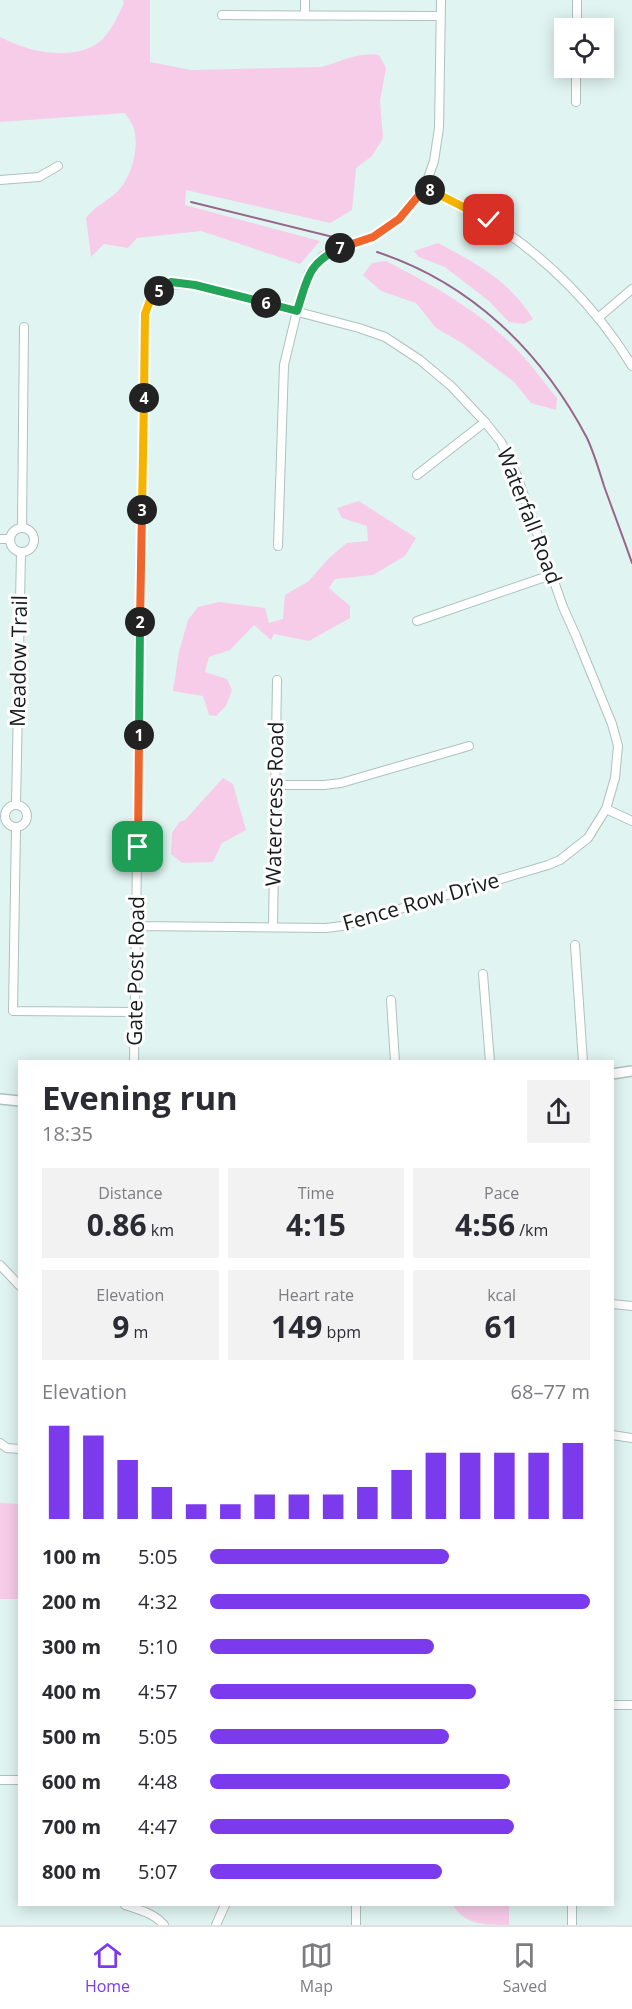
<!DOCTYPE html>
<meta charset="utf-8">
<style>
body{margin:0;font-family:"Open Sans",sans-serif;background:#f2f2f3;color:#2b2b33;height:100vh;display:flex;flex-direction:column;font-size:22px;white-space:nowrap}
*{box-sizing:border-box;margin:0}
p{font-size:20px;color:#7c7c81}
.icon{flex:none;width:33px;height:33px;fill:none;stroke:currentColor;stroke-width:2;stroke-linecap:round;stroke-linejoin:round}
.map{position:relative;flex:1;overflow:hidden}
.side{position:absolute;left:18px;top:1060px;width:596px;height:846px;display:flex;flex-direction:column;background:#fff;border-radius:0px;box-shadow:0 3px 15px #0003}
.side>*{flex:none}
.fabs{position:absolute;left:554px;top:18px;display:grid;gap:12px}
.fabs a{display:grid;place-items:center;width:60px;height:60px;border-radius:0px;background:#fff;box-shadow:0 3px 15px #0003;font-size:30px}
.pin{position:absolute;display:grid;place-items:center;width:51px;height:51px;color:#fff;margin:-26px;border-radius:12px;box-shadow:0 3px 9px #0006}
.km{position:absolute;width:30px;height:30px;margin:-15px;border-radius:50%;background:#222;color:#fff;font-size:16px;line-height:30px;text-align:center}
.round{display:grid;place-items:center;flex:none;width:63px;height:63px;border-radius:0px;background:#f2f2f3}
.summary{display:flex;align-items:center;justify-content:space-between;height:102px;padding:0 24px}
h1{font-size:33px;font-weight:700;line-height:45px}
.stats{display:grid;grid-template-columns:repeat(3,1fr);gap:9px;height:102px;padding:6px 24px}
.stats div{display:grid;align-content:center;border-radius:0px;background:#f2f2f3;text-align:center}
.stats b{font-size:30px;font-weight:700}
.stats small{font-size:16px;font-weight:400}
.stats p{font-size:16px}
.chart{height:168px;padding:12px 24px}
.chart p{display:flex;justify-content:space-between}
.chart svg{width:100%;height:108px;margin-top:6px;stroke:#7c3aed;stroke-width:6}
ul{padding:0 24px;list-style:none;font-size:20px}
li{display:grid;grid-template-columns:96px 72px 1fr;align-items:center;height:45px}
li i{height:15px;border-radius:8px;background:#7c3aed}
.tabs{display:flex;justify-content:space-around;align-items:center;height:84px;border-top:2px solid #e1e1e2;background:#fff;font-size:16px;color:#7c7c81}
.tabs a{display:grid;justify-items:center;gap:3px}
.tabs .current{color:#7c3aed}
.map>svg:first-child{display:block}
.green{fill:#f7cce9}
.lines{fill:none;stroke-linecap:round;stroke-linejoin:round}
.stream{stroke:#98668a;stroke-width:2}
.minor-casing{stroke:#afc1bf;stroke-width:10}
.tertiary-casing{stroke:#afc1bf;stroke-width:12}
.minor{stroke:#fff;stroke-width:8}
.tertiary{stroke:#fff;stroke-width:9}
.split-1-casing{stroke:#fff;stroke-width:12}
.split-2-casing{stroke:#fff;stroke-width:12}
.split-3-casing{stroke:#fff;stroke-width:12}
.split-4-casing{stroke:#fff;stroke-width:12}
.split-5-casing{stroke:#fff;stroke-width:12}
.split-6-casing{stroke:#fff;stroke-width:12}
.split-7-casing{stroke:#fff;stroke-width:12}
.split-8-casing{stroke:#fff;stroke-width:12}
.split-9-casing{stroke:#fff;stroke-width:12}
.split-1{stroke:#f0652b;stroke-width:8}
.split-2{stroke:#22a559;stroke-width:8}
.split-3{stroke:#f0652b;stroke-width:8}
.split-4{stroke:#f5b400;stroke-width:8}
.split-5{stroke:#f5b400;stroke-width:8}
.split-6{stroke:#22a559;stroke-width:8}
.split-7{stroke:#22a559;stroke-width:8}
.split-8{stroke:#f0652b;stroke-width:8}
.split-9{stroke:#f5b400;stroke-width:8}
.labels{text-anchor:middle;stroke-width:6;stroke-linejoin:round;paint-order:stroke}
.street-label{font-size:21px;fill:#151c1b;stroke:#fff}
</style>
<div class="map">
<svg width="632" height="1925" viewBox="0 0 632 1925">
<rect width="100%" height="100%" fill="#e0f4f1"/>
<g class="green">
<path d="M123,0H150V62L191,70L321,67C340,62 359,51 379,55L386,68L380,101L383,138L372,156L356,168L352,210L330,223L186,190L185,205L320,241L300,264L201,231L137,238L128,248L104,244L91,257L86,218C96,205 108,201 118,191C131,177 138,152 135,134C135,127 129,119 125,113L0,122V37C27,51 66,61 95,45C108,38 118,16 124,3Z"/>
<path d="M438,243C477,264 509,280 533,319L524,324L509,322L489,301L445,267L419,257L414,251Z"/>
<path d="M386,261C434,286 482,312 519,352C533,366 544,383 557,398L556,410L531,403L514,382L462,343L436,328L416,303L381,291L363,275L372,263Z"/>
<polygon points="359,501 416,538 405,556 373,575 335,579 329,588 350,606 350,618 309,641 274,634 271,640 254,625 230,650 209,657 205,672 227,679 232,690 226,706 216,716 209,715 203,696 173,691 179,652 188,620 198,607 219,602 265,608 269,623 283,619 285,595 309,581 328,559 347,543 368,541 367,526 342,518 337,508"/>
<polygon points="223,778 233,784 246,830 222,843 213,862 182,863 171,854 172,833 179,822 185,820"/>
<polygon points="0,1503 19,1504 19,1599 0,1599"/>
<path d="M453,1905H509V1925C485,1925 464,1925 453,1905Z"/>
</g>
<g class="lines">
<g class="stream">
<polyline points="191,202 333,237"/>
<path d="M377,252C471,283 541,351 587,438C594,453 599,470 604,486C613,511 623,537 632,563"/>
</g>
<g class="minor-casing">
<g id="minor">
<polyline points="305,0 305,15"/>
<polyline points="222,15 440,16"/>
<polyline points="577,28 577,0"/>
<polyline points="576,102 576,68"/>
<polyline points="0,180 39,177 58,166"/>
<path d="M425,187C447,198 470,208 491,222C547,258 597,308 632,366"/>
<polyline points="598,318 632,289"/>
<polyline points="417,475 485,422"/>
<circle cx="22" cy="540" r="12"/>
<polyline points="22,528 24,327"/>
<polyline points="0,539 10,539"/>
<polyline points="278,546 284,365 297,311 309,273 323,256 343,246 373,237 399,219 425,187 434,161 439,128 441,0"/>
<polyline points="417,621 551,575"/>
<polyline points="274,785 324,785 341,783 469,746"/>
<circle cx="16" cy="816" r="11"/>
<polyline points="16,805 21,552"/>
<polyline points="606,809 632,821"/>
<polyline points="16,828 13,1011 135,1012"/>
<polyline points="273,927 277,680"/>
<polyline points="575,945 583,1062"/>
<polyline points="483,974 490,1062"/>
<polyline points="391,1000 395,1062"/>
<path d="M134,1062L145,313C156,284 165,282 195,285L359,328L385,337L420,360L451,386L485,422L501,442L517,476L563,607L576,636L612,724L618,746L615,778L606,809L588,838L560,860L548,865L342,926L326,928L137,926"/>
<polyline points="0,1265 20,1286"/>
<polyline points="612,1304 632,1306"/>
<polyline points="612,1435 632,1438"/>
<polyline points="0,1443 7,1448 20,1449"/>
<polyline points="612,1705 632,1705"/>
<polyline points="0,1780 20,1780"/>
<path d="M125,1905C139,1910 154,1913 164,1925"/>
<polyline points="356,1905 356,1925"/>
<polyline points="216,1925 225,1905"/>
<polyline points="572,1925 572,1905"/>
</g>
</g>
<g class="tertiary-casing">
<g id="tertiary">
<polyline points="612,1074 632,1071"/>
<polyline points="0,1099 20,1101"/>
</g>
</g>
<use href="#minor" class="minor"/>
<use href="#tertiary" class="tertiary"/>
</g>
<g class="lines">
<g class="split-1-casing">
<polyline id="split-1" points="138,847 139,735"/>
</g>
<g class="split-2-casing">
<polyline id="split-2" points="139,735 140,622"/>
</g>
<g class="split-3-casing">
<polyline id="split-3" points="140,622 142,510"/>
</g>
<g class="split-4-casing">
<polyline id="split-4" points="142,510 144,398"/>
</g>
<g class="split-5-casing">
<polyline id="split-5" points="144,398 145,314 152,295 159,291"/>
</g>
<g class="split-6-casing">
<polyline id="split-6" points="159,291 171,282 195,285 266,303"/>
</g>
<g class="split-7-casing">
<path id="split-7" d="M266,303L297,311C308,278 307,264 340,248"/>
</g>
<g class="split-8-casing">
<polyline id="split-8" points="340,248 373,237 399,219 425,188 430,190"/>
</g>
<g class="split-9-casing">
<polyline id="split-9" points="430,190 489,220"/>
</g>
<use href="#split-1" class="split-1"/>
<use href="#split-2" class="split-2"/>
<use href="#split-3" class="split-3"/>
<use href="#split-4" class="split-4"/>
<use href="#split-5" class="split-5"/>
<use href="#split-6" class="split-6"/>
<use href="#split-7" class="split-7"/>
<use href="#split-8" class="split-8"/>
<use href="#split-9" class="split-9"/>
</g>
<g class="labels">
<g class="street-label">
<text transform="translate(529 516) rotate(69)" y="7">Waterfall Road</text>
<text transform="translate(19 661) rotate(-89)" y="7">Meadow Trail</text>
<text transform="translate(275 804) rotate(-89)" y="7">Watercress Road</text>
<text transform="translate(421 902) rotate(-16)" y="7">Fence Row Drive</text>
<text transform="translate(136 971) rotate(-89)" y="7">Gate Post Road</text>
</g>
</g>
</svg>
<div class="fabs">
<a><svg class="icon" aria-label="locate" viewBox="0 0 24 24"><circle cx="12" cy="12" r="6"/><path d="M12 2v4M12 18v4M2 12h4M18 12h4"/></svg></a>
</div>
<div class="pin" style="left:138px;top:847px;background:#1e9e55"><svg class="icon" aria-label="arrive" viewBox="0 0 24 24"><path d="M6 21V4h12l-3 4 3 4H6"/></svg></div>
<div class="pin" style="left:489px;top:220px;background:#d93025"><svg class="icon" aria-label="check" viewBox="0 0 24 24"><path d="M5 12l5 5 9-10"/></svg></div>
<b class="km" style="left:139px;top:735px">1</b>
<b class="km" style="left:140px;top:622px">2</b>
<b class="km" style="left:142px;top:510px">3</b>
<b class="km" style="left:144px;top:398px">4</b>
<b class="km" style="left:159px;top:291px">5</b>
<b class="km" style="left:266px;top:303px">6</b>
<b class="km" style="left:340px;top:248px">7</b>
<b class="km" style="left:430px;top:190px">8</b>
<section class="side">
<div class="summary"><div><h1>Evening run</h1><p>18:35</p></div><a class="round"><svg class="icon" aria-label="share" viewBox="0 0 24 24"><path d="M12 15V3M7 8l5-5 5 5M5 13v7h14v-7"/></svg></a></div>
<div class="stats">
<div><p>Distance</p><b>0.86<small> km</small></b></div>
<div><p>Time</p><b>4:15</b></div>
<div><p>Pace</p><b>4:56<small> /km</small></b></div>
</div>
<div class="stats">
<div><p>Elevation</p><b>9<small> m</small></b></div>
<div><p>Heart rate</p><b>149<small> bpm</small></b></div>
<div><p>kcal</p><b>61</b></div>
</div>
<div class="chart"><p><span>Elevation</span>68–77 m</p>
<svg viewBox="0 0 160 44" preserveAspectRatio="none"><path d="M5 44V6M15 44V10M25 44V20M35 44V31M45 44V38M55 44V38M65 44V34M75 44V34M85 44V34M95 44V31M105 44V24M115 44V17M125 44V17M135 44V17M145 44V17M155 44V13"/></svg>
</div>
<ul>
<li><b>100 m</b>5:05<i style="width:63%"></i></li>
<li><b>200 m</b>4:32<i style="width:100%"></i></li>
<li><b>300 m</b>5:10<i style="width:59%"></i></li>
<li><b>400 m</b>4:57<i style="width:70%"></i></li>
<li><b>500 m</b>5:05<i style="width:63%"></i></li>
<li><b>600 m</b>4:48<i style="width:79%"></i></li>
<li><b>700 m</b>4:47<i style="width:80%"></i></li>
<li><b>800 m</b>5:07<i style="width:61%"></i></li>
</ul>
</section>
</div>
<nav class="tabs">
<a class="current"><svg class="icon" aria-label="home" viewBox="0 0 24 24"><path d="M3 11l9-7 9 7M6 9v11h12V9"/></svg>Home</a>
<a><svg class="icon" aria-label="map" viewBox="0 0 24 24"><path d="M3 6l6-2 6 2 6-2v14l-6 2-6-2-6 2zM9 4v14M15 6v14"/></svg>Map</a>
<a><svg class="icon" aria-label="saved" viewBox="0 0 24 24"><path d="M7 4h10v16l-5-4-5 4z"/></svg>Saved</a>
</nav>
